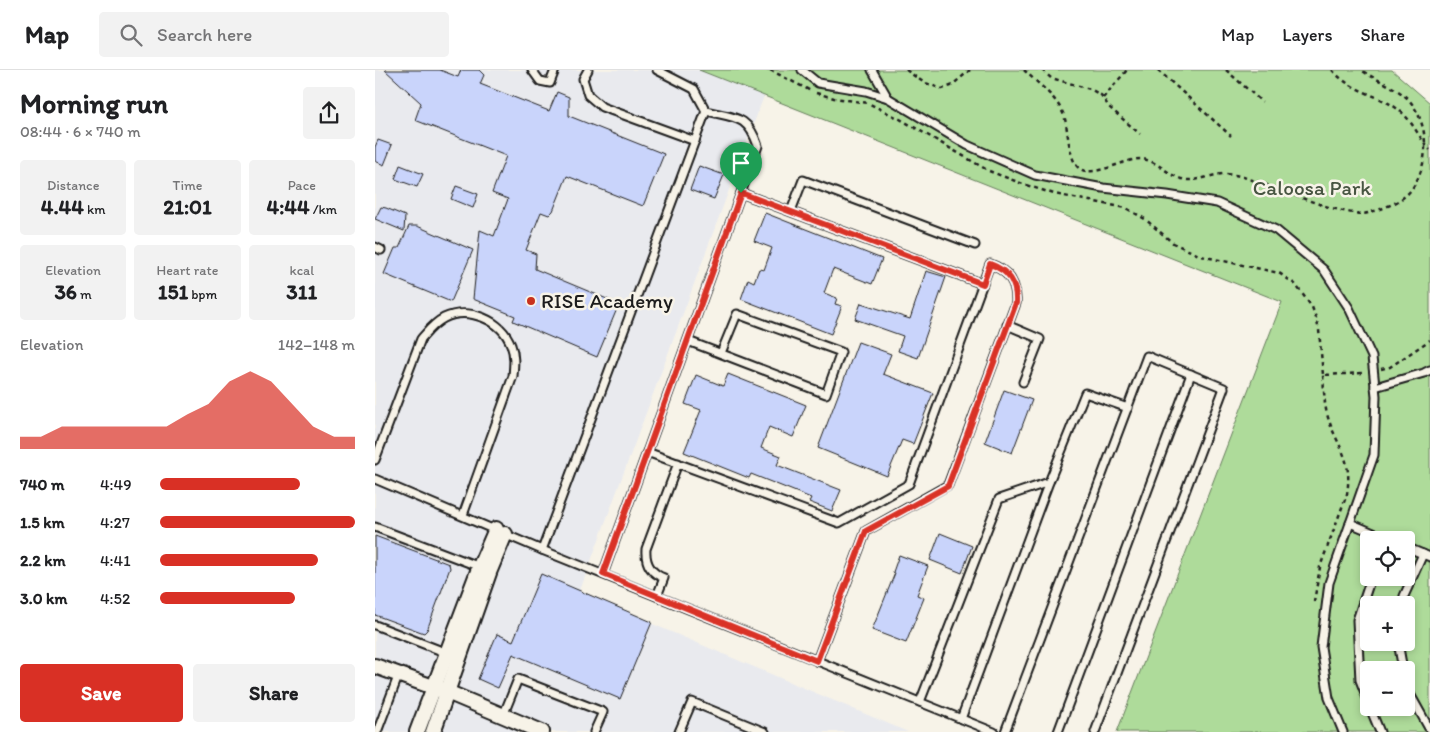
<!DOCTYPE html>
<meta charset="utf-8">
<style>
body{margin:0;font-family:Itim,sans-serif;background:#f2f2f2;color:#202124;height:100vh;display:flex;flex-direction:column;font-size:19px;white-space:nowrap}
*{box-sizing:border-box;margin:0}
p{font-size:16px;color:#757577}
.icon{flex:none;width:28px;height:28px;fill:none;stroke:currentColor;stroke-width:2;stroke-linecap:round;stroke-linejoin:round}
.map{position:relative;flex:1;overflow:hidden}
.side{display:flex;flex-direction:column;background:#fff;width:375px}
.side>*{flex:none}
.tools{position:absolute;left:985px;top:461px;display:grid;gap:10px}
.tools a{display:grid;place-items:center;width:55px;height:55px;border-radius:5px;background:#fff;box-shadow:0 2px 8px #0003;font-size:25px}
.pin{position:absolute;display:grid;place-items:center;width:42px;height:42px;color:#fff;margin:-51px -21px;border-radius:50% 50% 50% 0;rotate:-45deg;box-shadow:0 0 5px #0007}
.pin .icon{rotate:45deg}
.round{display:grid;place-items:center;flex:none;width:52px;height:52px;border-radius:5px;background:#f2f2f2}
.headline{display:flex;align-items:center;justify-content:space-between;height:85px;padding:0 20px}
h1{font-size:28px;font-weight:700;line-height:38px}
.stats{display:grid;grid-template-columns:repeat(3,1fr);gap:8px;height:85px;padding:5px 20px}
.stats div{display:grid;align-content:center;border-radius:5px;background:#f2f2f2;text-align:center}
.stats b{font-size:21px;font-weight:700}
.stats small{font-size:14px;font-weight:400}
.stats p{font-size:14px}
.chart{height:140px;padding:10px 20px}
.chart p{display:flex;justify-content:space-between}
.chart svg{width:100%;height:90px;margin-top:5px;fill:#d93025;opacity:.7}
.button{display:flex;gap:10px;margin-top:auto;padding:10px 20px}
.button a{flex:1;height:58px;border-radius:5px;background:#d93025;color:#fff;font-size:20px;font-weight:700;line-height:58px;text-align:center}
.button a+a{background:#f2f2f2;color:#202124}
ul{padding:0 20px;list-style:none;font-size:16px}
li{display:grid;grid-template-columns:80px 60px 1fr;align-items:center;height:38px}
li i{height:12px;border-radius:6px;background:#d93025}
header{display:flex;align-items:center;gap:30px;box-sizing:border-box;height:70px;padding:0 25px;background:#fff;border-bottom:1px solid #e0e0e0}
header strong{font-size:24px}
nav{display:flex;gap:28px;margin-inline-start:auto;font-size:18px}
.search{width:350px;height:45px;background:#f2f2f2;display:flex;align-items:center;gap:12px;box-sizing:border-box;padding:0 18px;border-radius:5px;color:#757577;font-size:19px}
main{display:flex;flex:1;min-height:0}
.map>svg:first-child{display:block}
.built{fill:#e9eaee}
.green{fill:#aedb9a;stroke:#657c5b;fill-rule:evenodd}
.building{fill:#c9d4fb;stroke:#1c1c1c}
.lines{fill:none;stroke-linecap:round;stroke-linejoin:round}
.lane-casing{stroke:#1c1c1c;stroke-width:11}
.street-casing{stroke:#1c1c1c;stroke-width:18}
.path{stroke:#1c1c1c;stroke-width:2.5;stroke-dasharray:4 4;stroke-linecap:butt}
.lane{stroke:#f7f3e8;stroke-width:7}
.street{stroke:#f7f3e8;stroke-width:14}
.route-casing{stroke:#fff;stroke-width:10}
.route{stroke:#d93025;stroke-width:6}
.poi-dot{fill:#c8321e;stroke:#f7f3e8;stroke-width:2}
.labels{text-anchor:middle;stroke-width:5;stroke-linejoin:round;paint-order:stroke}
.park-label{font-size:21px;fill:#485542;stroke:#f7f3e8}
.poi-label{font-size:21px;fill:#1c1c1c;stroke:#f7f3e8;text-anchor:start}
</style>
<header>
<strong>Map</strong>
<div class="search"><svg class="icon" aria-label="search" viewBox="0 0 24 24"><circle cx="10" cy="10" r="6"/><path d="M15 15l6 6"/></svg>Search here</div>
<nav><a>Map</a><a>Layers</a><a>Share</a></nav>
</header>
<main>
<section class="side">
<div class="headline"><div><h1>Morning run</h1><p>08:44 · 6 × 740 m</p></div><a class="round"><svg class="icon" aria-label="share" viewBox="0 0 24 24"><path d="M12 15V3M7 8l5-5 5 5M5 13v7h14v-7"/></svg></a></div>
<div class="stats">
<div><p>Distance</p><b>4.44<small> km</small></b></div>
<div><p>Time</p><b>21:01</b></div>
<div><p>Pace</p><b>4:44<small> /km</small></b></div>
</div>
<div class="stats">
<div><p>Elevation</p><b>36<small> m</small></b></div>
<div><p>Heart rate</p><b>151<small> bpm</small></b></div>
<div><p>kcal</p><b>311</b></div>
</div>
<div class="chart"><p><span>Elevation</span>142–148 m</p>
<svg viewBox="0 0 160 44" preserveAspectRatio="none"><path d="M0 44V38L10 38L20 33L30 33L40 33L50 33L60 33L70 33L80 27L90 22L100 11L110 6L120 11L130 22L140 33L150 38L160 38V44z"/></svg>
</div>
<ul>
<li><b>740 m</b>4:49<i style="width:72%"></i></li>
<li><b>1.5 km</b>4:27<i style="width:100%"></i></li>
<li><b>2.2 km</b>4:41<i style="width:81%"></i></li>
<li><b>3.0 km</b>4:52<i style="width:69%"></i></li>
</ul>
<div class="button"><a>Save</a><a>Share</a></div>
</section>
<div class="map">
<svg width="1055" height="662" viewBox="0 0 1055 662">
<rect width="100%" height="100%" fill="#f7f3e8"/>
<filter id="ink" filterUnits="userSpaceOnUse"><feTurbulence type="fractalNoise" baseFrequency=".02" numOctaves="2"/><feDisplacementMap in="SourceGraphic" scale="10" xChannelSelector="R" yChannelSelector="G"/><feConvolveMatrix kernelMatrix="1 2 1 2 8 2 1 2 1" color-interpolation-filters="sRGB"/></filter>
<g filter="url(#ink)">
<polygon class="built" points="0,0 324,0 389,26 204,523 533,662 0,662"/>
<path class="green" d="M324,0H1017L1055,33V662H742L907,232ZM994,470H1031V508H994ZM994,535H1031V572H994ZM994,600H1031V638H994Z"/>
<g class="building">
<polygon points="10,0 65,0 83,7 86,0 104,0 109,5 105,14 174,41 182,22 194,27 194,46 289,84 268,136 192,106 178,141 174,145 166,142 151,180 161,184 160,199 244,234 222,287 138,251 140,246 98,229 105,160 119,166 133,129 117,123 131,86 40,50 46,33"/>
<polygon points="3,70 17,75 9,95 0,91 0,77"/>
<polygon points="25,95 48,104 42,117 20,109"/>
<polygon points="324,96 349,105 339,129 315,120"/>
<polygon points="81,116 103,124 98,138 76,129"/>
<polygon points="6,137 11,138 30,146 29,161 0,149"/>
<polygon points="390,143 507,189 497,214 458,199 449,223 462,228 460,234 467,236 456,264 366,229 373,209 379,212 384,199 389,200 397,178 379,171"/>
<polygon points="34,156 42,156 98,180 76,232 9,204 20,178 24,178"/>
<polygon points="551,201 571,207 543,288 523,281 528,266 480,249 486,233 535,249"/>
<polygon points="483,272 516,284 508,304 558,323 538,374 527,370 512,406 443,378"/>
<polygon points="353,304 431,335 418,367 394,357 386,378 406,386 402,395 466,420 457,441 434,432 436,428 376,404 374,408 309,382 326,340 310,334 321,305 348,316"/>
<polygon points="629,320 657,330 637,383 610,372"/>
<polygon points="565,463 597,476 587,503 555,490"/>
<polygon points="0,466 74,494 75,498 52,560 49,563 0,545"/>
<polygon points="524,485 553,496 542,525 549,528 531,573 497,560 520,503 518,502"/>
<polygon points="166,504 277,552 245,629 138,584 123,618 103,609 122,564 138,571"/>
</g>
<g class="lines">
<g class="lane-casing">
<g id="lane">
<polyline points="157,0 165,11 175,13 180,0"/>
<polyline points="213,0 208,9 213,25 227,37 320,71"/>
<polyline points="427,0 443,13 491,21 513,28 592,75 660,105 728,118 792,125 842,133 901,160 949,200 974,238 997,287 1001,326 999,385 954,513 946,577 954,628 968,662"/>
<polyline points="497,0 513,28"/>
<polyline points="366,123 608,214"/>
<polyline points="416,141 428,110 600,175"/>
<polyline points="0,177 6,180"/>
<polyline points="632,255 665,269 648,312"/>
<polyline points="313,271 451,324 466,282 362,244 346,283"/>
<polyline points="1000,317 1049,303 1055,300"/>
<path d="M272,382L464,453L534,414L615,194C634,201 642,213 641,233L573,415L491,461L442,591"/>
<path d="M0,390L46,269C53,261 59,253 69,248C93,236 127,250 136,275C140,285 139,295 138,306L88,445"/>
<polyline points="0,409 167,480 619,662"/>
<polyline points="975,453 1015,470"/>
<polyline points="0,457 105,497"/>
<polyline points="1031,477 1055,487"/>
<polyline points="167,480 331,41"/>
<path d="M228,504L383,76C373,45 360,48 331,41L319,19L282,0"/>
<path d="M282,526L289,508C276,503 270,493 271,479L303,393"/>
<polyline points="1028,535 1029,526 1048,484"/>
<polyline points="0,555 72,583"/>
<polyline points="1023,572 1028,600"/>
<polyline points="1031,617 1055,660"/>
<polyline points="545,632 624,429 674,412 710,323 753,338"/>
<polyline points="994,633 985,610 982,550 996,508"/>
<polyline points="995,638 1005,662"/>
<polyline points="128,646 143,609 228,642 219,662"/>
<polyline points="586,649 674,412"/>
<polyline points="2,662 24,604"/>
<polyline points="304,662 317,632 390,662"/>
<polyline points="630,662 772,286 849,318 720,662"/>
<polyline points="683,662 816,304"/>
</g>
</g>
<g class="street-casing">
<g id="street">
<polyline points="0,596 72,622 167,662"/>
<polyline points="42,662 105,496 121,459"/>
<polyline points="58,662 115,500 130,464"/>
</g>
</g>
<g class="path">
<polyline points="395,0 436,21"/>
<polyline points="531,0 548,12 567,19 576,16 595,0"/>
<path d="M649,0C663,14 685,29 690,49C693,61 694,92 705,99C720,108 750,88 767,89C782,91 791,103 804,108C819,114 833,105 848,104C857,104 866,106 874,109C899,116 972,149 993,143C1007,139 1027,132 1036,120C1055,94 1055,55 1034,30C1021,16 1002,11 986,0"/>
<polyline points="667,0 676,8 715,19 726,25 734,37 765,64"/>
<polyline points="783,0 856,66"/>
<polyline points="851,0 887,32"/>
<path d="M957,0C978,23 1002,23 1024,40C1037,50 1044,68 1055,80"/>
<polyline points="441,23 459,28 493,33 525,49 614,101 648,114 679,124 751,138 770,149 798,173 826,186 904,203 920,214 937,237 941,248 944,260 948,305 989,303"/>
<polyline points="728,28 752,0"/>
<polyline points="1006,299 1015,297 1055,270"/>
<path d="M939,532L945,497L972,424C978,385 961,377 952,344C949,332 949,318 948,305"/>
</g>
<use href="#lane" class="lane"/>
<use href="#street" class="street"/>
</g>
</g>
<g class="lines" filter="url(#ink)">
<g class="route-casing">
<path id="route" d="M366,123L608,214L615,194C634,201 642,213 641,233L573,416L491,461L442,591L228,504Z"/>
</g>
<use href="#route" class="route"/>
</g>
<circle class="poi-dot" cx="156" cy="231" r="5"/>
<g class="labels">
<g class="park-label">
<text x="937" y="125">Caloosa Park</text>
</g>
<g class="poi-label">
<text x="166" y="238">RISE Academy</text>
</g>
</g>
</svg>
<div class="tools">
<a><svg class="icon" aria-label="locate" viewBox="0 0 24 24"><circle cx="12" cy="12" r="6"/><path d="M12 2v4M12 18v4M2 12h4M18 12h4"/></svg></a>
<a>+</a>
<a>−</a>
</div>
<div class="pin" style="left:366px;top:123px;background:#1e9e55"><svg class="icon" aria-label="arrive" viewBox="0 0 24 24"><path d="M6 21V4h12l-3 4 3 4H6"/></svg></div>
</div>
</main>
